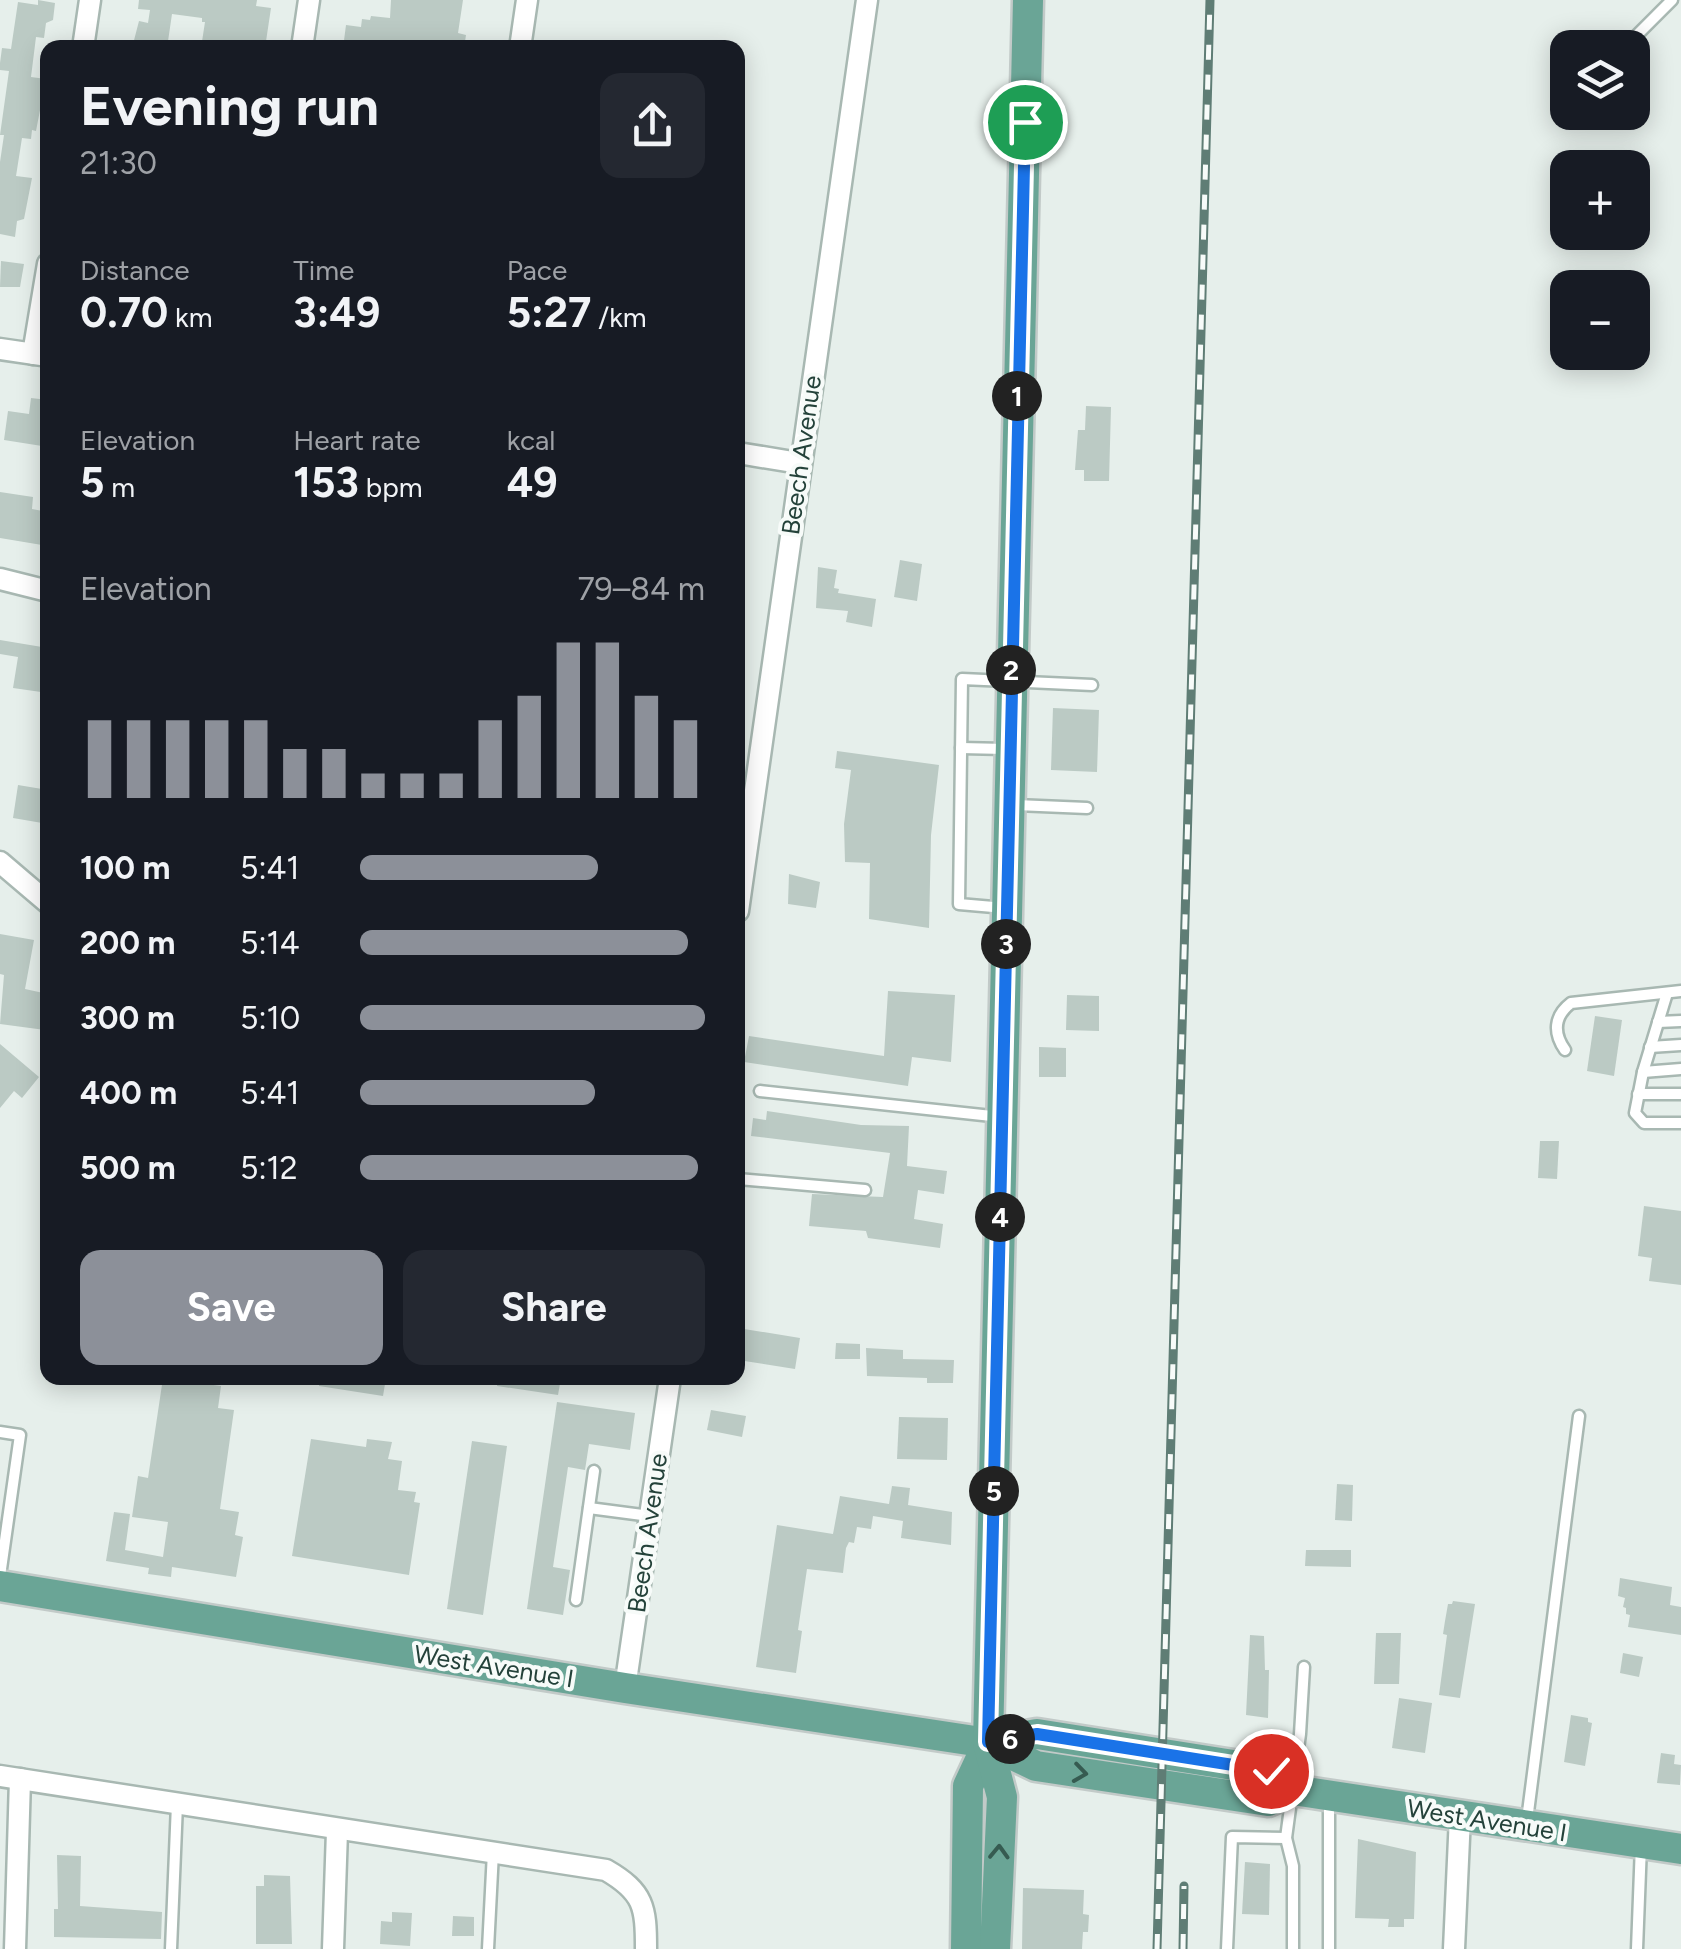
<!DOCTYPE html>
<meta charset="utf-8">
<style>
body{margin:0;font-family:Figtree,sans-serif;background:#242831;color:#f1f3f6;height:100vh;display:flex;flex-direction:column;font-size:38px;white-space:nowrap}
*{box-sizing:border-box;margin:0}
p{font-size:32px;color:#9ea1a6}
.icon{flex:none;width:55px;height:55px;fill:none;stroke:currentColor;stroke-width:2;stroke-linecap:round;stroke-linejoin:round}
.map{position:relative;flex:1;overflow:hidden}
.side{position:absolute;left:40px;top:40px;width:705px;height:1345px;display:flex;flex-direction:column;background:#171b24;border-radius:20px;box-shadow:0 5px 25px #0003}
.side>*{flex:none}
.buttons{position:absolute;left:1550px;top:30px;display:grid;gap:20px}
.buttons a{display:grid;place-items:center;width:100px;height:100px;border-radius:20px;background:#171b24;box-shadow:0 5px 25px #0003;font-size:50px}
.pin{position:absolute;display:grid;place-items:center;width:85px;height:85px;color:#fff;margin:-42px;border:5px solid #fff;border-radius:50%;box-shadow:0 2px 10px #0007}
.km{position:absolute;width:50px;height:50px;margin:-25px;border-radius:50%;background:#222;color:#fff;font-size:28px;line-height:50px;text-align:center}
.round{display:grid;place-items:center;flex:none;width:105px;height:105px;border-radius:20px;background:#242831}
.summary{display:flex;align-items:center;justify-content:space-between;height:170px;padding:0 40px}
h1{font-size:55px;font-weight:700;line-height:75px}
.metrics{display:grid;grid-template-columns:repeat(3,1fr);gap:15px;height:170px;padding:10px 40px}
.metrics div{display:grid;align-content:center}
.metrics b{font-size:42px;font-weight:700}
.metrics small{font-size:28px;font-weight:400}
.metrics p{font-size:28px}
.chart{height:280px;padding:20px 40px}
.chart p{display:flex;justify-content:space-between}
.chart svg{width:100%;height:180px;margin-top:10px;stroke:#8c9099;stroke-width:6}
.button{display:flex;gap:20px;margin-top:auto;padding:20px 40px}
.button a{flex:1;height:115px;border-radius:20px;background:#8c9099;color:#fff;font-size:40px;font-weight:700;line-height:115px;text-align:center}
.button a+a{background:#242831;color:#f1f3f6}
ul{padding:0 40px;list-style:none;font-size:32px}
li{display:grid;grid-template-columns:160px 120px 1fr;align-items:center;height:75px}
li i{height:25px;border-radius:12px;background:#8c9099}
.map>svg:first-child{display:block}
.building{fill:#bbcac4}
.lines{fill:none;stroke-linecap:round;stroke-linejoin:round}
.service-casing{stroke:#a8b8b2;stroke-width:15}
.minor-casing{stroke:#a8b8b2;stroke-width:25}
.primary-casing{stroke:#c2cac8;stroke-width:35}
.service{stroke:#fff;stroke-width:10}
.minor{stroke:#fff;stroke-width:20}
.primary{stroke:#6aa596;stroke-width:30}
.rail-casing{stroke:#5f7d75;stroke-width:9}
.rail{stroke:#f7fbf9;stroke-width:5;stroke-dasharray:15;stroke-linecap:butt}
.oneway{stroke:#365b51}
.route-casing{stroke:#fff;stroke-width:20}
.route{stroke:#1a73e8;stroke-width:12}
.labels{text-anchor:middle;stroke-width:8;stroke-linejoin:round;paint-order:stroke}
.street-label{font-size:25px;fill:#24423a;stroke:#f7fbf9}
</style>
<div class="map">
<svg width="1681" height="1949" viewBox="0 0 1681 1949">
<rect width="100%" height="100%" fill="#e6efeb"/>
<g class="building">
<polygon points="38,0 55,3 53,20 46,23 44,38 36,37 31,77 46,79 36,131 32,130 31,139 22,138 16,176 32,178 24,219 17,221 15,237 0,234 0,162 4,135 0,135 9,71 0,70 0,63 2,48 11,49 18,2 38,5"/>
<polygon points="139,0 257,0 256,6 271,8 265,48 201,48 205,22 202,22 202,18 172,14 167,48 132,48 139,21 148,23 150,10 138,9"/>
<polygon points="391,0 463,0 458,33 466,35 464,48 343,48 346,25 361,27 362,19 370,20 371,16 390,18"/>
<polygon points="1,261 24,264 20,287 0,287"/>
<polygon points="31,398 48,400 42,446 4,440 8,411 29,414"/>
<polygon points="1086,406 1111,407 1109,481 1084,481 1084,470 1075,470 1078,430 1085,430"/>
<polygon points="0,492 33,497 32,509 48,512 48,546 0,538"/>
<polygon points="900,560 922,564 917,601 894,597"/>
<polygon points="818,567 837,570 834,588 839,589 838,593 876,599 872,627 846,622 848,611 816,608"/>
<polygon points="0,640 48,648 48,693 13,688 18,657 0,654"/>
<polygon points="1053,708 1099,710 1097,772 1051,770"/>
<polygon points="837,751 939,765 931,835 929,928 869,919 870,863 845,862 844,824 851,770 835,768"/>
<polygon points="18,785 48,790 48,824 13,818"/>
<polygon points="789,874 820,882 816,908 788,904"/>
<polygon points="0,934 34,940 25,989 48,994 45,1030 0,1024 4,975 0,974"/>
<polygon points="888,991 955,995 951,1062 912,1057 908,1086 744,1062 749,1036 884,1056"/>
<polygon points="1067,995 1099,996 1099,1031 1066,1030"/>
<polygon points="1595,1016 1622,1020 1614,1076 1587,1071"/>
<polygon points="0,1044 39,1077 22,1098 14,1091 0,1108"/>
<polygon points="1039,1047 1066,1048 1066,1077 1039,1077"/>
<polygon points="767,1111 861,1125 909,1126 907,1166 947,1171 944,1194 918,1190 914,1219 943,1224 940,1248 868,1238 866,1231 809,1226 812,1194 883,1197 890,1153 751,1136 753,1118 766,1120"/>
<polygon points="1540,1141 1559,1141 1557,1179 1538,1178"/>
<polygon points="1644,1206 1681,1211 1681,1285 1649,1281 1652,1258 1638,1256"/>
<polygon points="738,1328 800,1338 795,1369 738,1360"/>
<polygon points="836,1343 860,1344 860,1359 835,1359"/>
<polygon points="866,1348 903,1350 903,1359 954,1360 953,1383 927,1383 927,1378 867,1376"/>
<polygon points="163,1378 221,1386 218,1408 234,1410 220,1509 239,1512 235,1535 243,1537 236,1577 172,1567 171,1577 148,1574 149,1568 106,1561 114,1512 130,1514 125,1550 163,1557 168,1522 132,1517 138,1476 148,1478"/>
<polygon points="320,1378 386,1378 383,1396 319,1386"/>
<polygon points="498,1378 561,1378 558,1395 497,1386"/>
<polygon points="557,1402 635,1413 630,1450 589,1444 585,1470 568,1467 553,1567 570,1570 563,1615 527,1609"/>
<polygon points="711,1410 746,1416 742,1437 707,1430"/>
<polygon points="899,1417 948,1418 947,1460 897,1459"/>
<polygon points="311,1439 366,1447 367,1439 392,1442 388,1459 402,1461 398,1490 416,1492 414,1502 420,1503 409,1575 292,1556"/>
<polygon points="472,1441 507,1446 483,1615 447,1609"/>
<polygon points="1337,1484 1353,1485 1352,1521 1335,1520"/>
<polygon points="892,1486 910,1488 908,1505 952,1512 951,1545 901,1538 903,1521 873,1516 871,1529 857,1527 854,1543 849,1542 846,1548 843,1573 807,1569 798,1630 802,1631 796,1673 756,1667 777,1525 833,1534 840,1496 889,1504"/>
<polygon points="1306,1550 1351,1550 1351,1567 1305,1566"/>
<polygon points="1620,1578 1672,1587 1670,1605 1681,1607 1681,1635 1628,1627 1630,1615 1626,1614 1626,1608 1623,1607 1625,1598 1618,1596"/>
<polygon points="1453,1601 1475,1604 1460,1698 1439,1695 1447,1635 1443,1634 1445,1621 1448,1604 1452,1604"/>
<polygon points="1376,1633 1401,1633 1399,1684 1374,1684"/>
<polygon points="1250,1635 1264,1636 1265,1670 1269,1670 1268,1718 1246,1715"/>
<polygon points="1623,1653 1643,1657 1639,1677 1620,1673"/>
<polygon points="1399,1698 1432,1703 1425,1753 1392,1748"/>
<polygon points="1571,1715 1588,1718 1588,1722 1592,1723 1585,1766 1564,1762"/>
<polygon points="1661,1753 1675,1755 1674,1764 1681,1765 1680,1785 1657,1783"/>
<polygon points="1358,1839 1416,1852 1414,1919 1404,1919 1404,1927 1388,1927 1389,1919 1355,1918"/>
<polygon points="57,1855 81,1856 80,1906 162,1912 161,1939 54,1937 54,1909 58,1909"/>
<polygon points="1245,1862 1270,1864 1269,1915 1242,1914"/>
<polygon points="264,1875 290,1876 292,1944 256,1944 256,1886 264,1886"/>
<polygon points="1023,1888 1084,1890 1083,1914 1089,1915 1088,1932 1083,1932 1082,1949 1022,1949"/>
<polygon points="392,1912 412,1913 410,1946 380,1944 381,1921 392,1922"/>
<polygon points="453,1916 474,1917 474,1936 452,1936"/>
</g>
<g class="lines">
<g class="service-casing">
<g id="service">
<polyline points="1636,36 1672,0"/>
<polyline points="961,748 1005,749"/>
<polyline points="1014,805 1087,808"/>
<polyline points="1005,908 959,904 962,679 1092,685"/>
<polyline points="1667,993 1643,1072 1635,1113 1644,1123 1681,1123"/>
<polyline points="1658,1022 1681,1021"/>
<polyline points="1650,1047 1681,1045"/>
<path d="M1565,1050C1553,1033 1554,1016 1571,1003L1681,991"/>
<polyline points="1643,1072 1681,1069"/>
<polyline points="760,1091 1001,1117"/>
<polyline points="1638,1094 1681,1094"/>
<polyline points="738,1179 865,1190"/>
<polyline points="0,1432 20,1435 0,1576"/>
<polyline points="589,1508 650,1516"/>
<polyline points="576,1600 594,1471"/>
<polyline points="1329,1800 1329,1949"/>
<polyline points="1527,1820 1579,1416"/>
<polyline points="171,1949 177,1804"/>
<polyline points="488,1949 493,1852"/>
<polyline points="1227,1949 1232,1837 1286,1838"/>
<polyline points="1293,1949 1293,1866 1286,1838 1300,1734 1304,1667"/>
<polyline points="1637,1949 1641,1845"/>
</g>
</g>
<g class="minor-casing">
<g id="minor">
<polyline points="83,48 90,0"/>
<polyline points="302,48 309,0"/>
<polyline points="520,48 527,0"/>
<polyline points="0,349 48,356"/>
<polyline points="33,354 48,264"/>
<polyline points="738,453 799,463"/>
<polyline points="0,579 48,591"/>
<polyline points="0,862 48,903"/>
<polyline points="738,911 867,0"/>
<polyline points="625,1688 670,1378"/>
<path d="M0,1776L606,1870C644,1892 646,1907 646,1949"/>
<polyline points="15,1949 20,1779"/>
<polyline points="333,1949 337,1831"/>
<polyline points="1454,1949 1460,1816"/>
</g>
</g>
<g class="primary-casing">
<g id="primary">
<polyline points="0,1586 625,1688 988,1743 1037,1734 1271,1771 1293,1790 1681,1849"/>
<polyline points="988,1743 1036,1766 1268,1801 1293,1790"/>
<polyline points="966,1949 968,1786 988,1743"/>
<polyline points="995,1949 1002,1797 988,1743 1028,0"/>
</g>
</g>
<use href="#service" class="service"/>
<use href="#minor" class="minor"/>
<use href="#primary" class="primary"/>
<g class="rail-casing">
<g id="rail">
<polyline points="1157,1949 1210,0"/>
<polyline points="1183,1949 1184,1886"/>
</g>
</g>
<use href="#rail" class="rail"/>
</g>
<defs><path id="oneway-chevron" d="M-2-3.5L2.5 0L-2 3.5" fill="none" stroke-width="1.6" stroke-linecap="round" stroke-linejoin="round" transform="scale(2.5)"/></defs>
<g class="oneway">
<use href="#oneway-chevron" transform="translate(1080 1773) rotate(8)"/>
<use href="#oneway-chevron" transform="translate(999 1852) rotate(-88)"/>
</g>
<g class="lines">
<g class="route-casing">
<polyline id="route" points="1025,122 988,1742 1037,1734 1271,1771"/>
</g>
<use href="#route" class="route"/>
</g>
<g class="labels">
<g class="street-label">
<text transform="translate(801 455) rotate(-82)" y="9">Beech Avenue</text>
<text transform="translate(647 1533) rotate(-82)" y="9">Beech Avenue</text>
<text transform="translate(494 1666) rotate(9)" y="9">West Avenue I</text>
<text transform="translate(1487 1820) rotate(9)" y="9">West Avenue I</text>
</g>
</g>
</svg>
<div class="buttons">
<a><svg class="icon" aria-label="layers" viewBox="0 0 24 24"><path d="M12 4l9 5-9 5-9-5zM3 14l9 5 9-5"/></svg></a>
<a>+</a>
<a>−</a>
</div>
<div class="pin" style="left:1025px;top:122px;background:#1e9e55"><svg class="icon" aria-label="arrive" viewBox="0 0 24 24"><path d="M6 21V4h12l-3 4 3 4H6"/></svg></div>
<div class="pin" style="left:1271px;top:1771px;background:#d93025"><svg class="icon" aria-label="check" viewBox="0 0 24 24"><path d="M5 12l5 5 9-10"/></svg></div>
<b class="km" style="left:1017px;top:396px">1</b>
<b class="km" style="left:1011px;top:670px">2</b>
<b class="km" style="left:1006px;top:944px">3</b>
<b class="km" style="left:1000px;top:1217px">4</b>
<b class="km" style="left:994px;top:1491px">5</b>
<b class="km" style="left:1010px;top:1739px">6</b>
<section class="side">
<div class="summary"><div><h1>Evening run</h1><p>21:30</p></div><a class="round"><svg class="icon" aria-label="share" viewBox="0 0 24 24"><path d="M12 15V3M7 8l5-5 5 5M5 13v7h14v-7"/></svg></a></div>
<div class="metrics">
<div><p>Distance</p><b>0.70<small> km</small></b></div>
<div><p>Time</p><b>3:49</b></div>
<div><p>Pace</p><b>5:27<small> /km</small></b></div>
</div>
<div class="metrics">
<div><p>Elevation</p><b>5<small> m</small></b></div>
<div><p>Heart rate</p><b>153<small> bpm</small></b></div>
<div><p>kcal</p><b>49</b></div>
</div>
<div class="chart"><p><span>Elevation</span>79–84 m</p>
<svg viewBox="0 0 160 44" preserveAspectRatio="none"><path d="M5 44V25M15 44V25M25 44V25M35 44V25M45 44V25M55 44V32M65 44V32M75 44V38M85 44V38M95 44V38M105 44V25M115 44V19M125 44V6M135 44V6M145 44V19M155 44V25"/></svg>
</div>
<ul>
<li><b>100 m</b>5:41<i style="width:69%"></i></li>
<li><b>200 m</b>5:14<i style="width:95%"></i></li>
<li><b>300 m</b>5:10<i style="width:100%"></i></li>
<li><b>400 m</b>5:41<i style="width:68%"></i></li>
<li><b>500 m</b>5:12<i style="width:98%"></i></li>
</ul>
<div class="button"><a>Save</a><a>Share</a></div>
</section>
</div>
